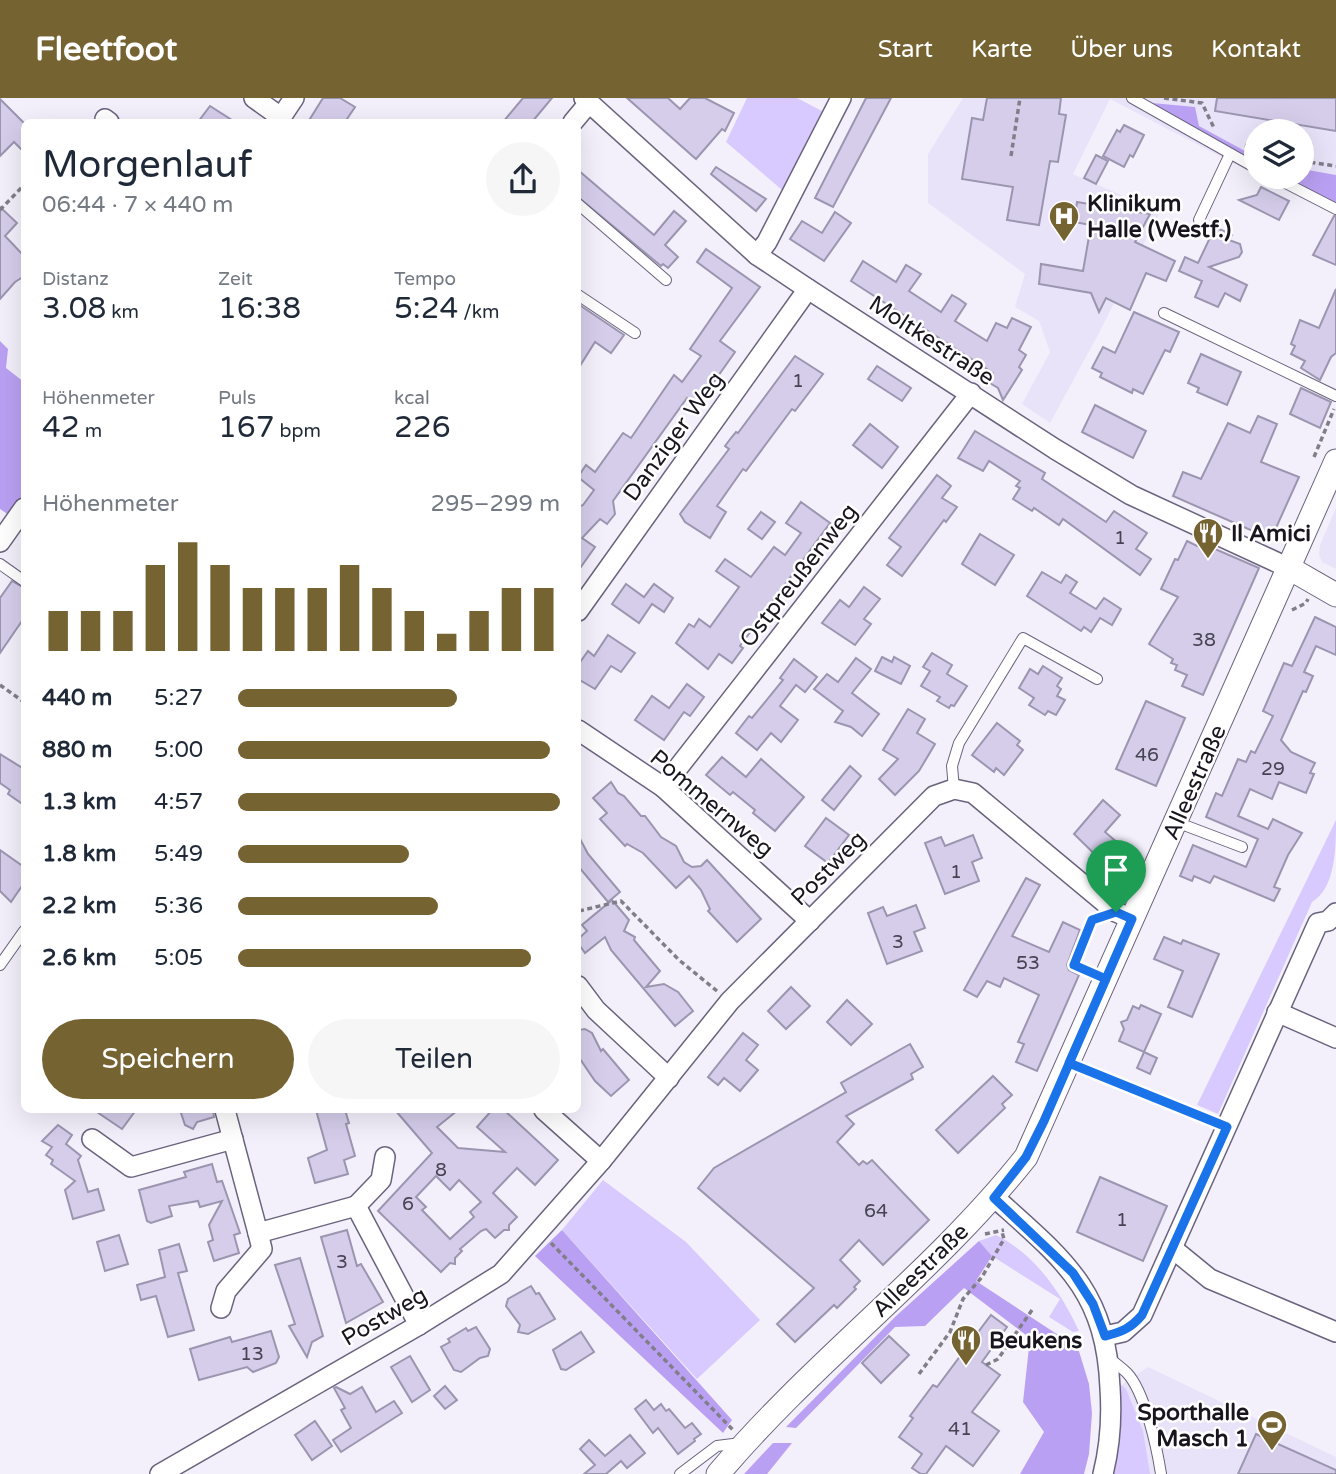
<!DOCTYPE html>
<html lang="de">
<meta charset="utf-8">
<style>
body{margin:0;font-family:"Varela Round",sans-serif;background:#f6f6f7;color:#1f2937;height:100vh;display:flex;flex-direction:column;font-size:26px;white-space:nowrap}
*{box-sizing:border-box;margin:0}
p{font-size:23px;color:#747a83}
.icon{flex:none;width:38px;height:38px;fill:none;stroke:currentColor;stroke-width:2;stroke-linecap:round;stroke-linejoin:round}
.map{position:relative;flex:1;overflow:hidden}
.panel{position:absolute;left:21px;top:21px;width:560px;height:994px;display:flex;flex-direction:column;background:#fff;border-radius:10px;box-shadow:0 7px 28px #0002}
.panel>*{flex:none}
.fabs{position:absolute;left:1244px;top:21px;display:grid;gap:14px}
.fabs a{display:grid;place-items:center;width:70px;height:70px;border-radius:50%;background:#fff;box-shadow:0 7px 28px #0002;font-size:35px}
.pin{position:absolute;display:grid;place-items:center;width:60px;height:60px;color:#fff;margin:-72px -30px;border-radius:50% 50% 50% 0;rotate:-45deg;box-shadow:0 0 7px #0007}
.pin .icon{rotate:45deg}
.round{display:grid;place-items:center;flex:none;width:74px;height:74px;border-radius:37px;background:#f6f6f7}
.summary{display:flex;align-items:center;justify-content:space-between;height:119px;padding:0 21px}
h1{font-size:38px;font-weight:600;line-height:52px}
.figures{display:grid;grid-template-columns:repeat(3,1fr);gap:10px;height:119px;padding:7px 21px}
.figures div{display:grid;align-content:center}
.figures b{font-size:30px;font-weight:600}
.figures small{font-size:19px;font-weight:400}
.figures p{font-size:19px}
.chart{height:196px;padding:14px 21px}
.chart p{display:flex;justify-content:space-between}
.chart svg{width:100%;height:126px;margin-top:7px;stroke:#766332;stroke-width:6}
.button{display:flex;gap:14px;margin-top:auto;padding:14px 21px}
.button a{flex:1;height:80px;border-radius:42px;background:#766332;color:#fff;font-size:28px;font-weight:600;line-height:80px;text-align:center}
.button a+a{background:#f6f6f7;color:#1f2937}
ul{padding:0 21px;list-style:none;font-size:23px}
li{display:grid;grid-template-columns:112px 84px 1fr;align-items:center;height:52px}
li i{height:18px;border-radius:9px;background:#766332}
header{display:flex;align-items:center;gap:42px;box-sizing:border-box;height:98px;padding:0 35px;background:#766332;color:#fff}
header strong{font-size:33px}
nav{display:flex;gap:38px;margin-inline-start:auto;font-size:24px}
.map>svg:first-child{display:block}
.built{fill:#e9e3fa}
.green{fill:#d8c9ff}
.forest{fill:#baa0f3}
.building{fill:#d5cdea;stroke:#9c95b0;stroke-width:2;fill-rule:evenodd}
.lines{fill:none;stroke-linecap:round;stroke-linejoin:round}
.service-casing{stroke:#6a637d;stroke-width:12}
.minor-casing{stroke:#6a637d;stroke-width:22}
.tertiary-casing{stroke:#6a637d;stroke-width:25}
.path{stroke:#817e89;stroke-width:3.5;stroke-dasharray:5 3.5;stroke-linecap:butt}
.service{stroke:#fff;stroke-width:10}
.minor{stroke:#fff;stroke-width:19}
.tertiary{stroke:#fff;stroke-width:23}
.route-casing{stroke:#fff;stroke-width:14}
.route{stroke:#1a73e8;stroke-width:9}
.labels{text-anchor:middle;stroke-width:5;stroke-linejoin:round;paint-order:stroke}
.number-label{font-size:19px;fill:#474352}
.poi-label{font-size:23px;font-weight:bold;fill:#18151f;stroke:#fff;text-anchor:start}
.street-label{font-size:23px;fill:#18151f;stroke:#fff}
</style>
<header>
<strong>Fleetfoot</strong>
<nav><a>Start</a><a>Karte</a><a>Über uns</a><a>Kontakt</a></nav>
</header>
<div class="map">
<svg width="1336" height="1376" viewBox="0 0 1336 1376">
<rect width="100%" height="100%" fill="#f3f0fc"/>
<g class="built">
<polygon points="963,0 1336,0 1336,114 1260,79 1302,79 1302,33 1256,33 1256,77 1110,1 1073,76 1160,114 1099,235 1050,325 1022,306 1050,254 1039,223 1015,209 1025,176 928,105 928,56"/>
<polygon points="1336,410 1336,471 1322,464 1319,457 1320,447"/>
<polygon points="1148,1269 1336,1359 1336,1376 1113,1376 1116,1363 1121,1287"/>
</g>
<g class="green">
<polygon points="747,0 797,0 822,13 782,92 726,44"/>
<path d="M1336,722C1336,748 1336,790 1312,804L1218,1016L1197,1007Z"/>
<polygon points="603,1082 686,1144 760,1222 697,1281 562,1132"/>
<path d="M996,1137C1035,1156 1062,1196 1079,1233L1073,1234L1049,1219L1060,1201L992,1158L979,1143Z"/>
<polygon points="1121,1287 1126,1291 1143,1333 1150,1376 1113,1376 1116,1363"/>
</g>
<g class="forest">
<polygon points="1152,5 1195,9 1199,28 1256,59 1256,67 1232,55"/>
<polygon points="1302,71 1336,77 1336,105 1282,79 1302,79"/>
<polygon points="0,243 8,251 6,270 24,284 24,395 9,417 0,411"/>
<polygon points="562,1132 732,1322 723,1335 535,1158"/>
<polygon points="979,1143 992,1158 976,1183 1078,1250 1089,1286 1092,1315 1089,1356 1084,1376 1020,1376 1044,1334 1023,1304 1030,1240 964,1190 925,1228 895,1229 796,1330 786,1329 896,1218"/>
<polygon points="773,1345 792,1345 767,1376 744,1376"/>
</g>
<g class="building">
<polygon points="323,0 340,0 355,9 345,24 308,24"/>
<polygon points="523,0 552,0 532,24 503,24"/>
<polygon points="627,0 668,0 680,11 690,0 705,0 734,15 725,33 722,31 696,61"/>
<polygon points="866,0 891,0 833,109 815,100"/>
<polygon points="987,0 1061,0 1059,16 1066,17 1058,64 1050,63 1039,127 1007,122 1013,89 962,81 972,20 983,22"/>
<polygon points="1217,0 1336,0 1336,33 1215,13"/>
<polygon points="0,1 24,25 24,54 14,44 0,58"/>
<polygon points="210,8 235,24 198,24"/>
<polygon points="1124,27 1144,37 1133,59 1130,57 1124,69 1103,58 1117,32 1120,34"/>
<polygon points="1096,57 1108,63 1096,86 1084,80"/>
<polygon points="716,69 766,101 756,113 711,76"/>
<polygon points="578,72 654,137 674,113 686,123 665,147 678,159 668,170 663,166 661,168 578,99"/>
<polygon points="1261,89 1289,103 1279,122 1239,102 1257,97"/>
<polygon points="1077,104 1150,116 1135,144 1175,163 1166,183 1146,175 1130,212 1106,200 1099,214 1091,195 1039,186 1041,166 1083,173 1091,127 1074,124"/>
<polygon points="0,109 17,125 5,138 24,158 23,179 15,184 0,201"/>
<polygon points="835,114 851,125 824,163 790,141 802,123 822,135"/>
<polygon points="1334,118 1336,118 1336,167 1313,157"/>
<polygon points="1215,129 1232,137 1229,142 1240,146 1242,154 1239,159 1209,169 1247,187 1240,203 1225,195 1218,209 1195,199 1202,183 1179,173 1185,159 1198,165"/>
<polygon points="706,151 760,189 720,243 735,254 697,308 687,300 613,403 615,416 607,426 600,421 582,440 595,449 578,473 578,409 583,407 594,392 578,379 586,367 595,374 623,335 631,340 674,277 682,284 701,258 690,251 732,190 697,164"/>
<polygon points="863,163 896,184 906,167 921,176 909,193 941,214 952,197 959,201 966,206 955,223 987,243 996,225 1007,230 1012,220 1031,229 1019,252 1026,257 1019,269 1022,272 1003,302 998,290 988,284 993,275 851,183"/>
<polygon points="1336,191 1336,255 1331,259 1320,282 1301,270 1305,263 1291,256 1295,248 1291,246 1300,222 1319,230"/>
<polygon points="578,206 624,237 611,255 595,244 578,271"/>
<polygon points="1134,214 1179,234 1170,254 1165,252 1143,296 1133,291 1132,295 1100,279 1102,275 1092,270 1103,249 1115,255"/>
<polygon points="1201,256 1241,274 1227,307 1197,294 1199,290 1188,285"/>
<polygon points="795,258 823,276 795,313 792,311 746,373 743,371 717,408 726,414 710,440 685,424 680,416 729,351 725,348 731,340 736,334 738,335"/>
<polygon points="877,268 911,290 902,303 868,281"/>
<polygon points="1301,290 1331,304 1320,330 1290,316"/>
<polygon points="1095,307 1146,333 1133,360 1082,334"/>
<polygon points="1258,318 1277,326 1261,364 1299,379 1271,441 1173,398 1183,374 1201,381 1228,325 1250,335"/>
<polygon points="870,326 898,349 882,370 853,347"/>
<polygon points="975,333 1045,375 1042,381 1106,424 1114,413 1147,435 1136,451 1151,461 1140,477 1063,421 1059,427 1034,410 1032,413 1013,401 1020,390 1016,388 1020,383 989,363 983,373 958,360"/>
<polygon points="937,377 951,388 942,400 957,409 946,424 944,422 902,478 887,467 901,449 889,440"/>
<polygon points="801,404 830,425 740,548 743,550 732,565 719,556 708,571 676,545 689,526 694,529 699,521 710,529 739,489 716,473 725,461 751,479 774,449 785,457 801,435 786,425"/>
<polygon points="761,414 775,424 762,441 748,431"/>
<polygon points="980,436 1014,457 995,487 962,466"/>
<polygon points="1187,443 1197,448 1199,444 1259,470 1203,597 1182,588 1187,577 1175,572 1177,567 1171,565 1173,561 1149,546 1178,499 1161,491 1175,461 1178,462"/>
<polygon points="1042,474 1061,485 1066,477 1077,484 1070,495 1096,511 1104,500 1121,511 1112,527 1100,520 1091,534 1084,529 1081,533 1027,498"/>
<polygon points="12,483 24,490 24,520 0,555 0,500"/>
<polygon points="626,486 644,499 654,486 673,500 664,514 652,506 639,525 612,506"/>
<polygon points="864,489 880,501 864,521 871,526 855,547 822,525 840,502 849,509"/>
<polygon points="1315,519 1336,529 1336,557 1316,548 1304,574 1313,578 1306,594 1303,593 1281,642 1291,654 1315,665 1310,675 1314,676 1306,695 1279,684 1272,701 1250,691 1238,718 1268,731 1273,721 1302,735 1288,757 1274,789 1280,791 1274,803 1214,778 1210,785 1194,778 1192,783 1180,778 1193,747 1246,769 1258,741 1206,719 1216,695 1222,698 1238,661 1246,664 1251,653 1255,655 1273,618 1263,613 1284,565 1292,568"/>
<polygon points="608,537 635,555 621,574 611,568 595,591 578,581 578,567 588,553 594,558"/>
<polygon points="932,555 952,567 947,576 967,588 954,608 951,607 949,610 937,603 940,599 921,588 930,573 923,569"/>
<polygon points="882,559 892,564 894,559 910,568 901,586 875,573"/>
<polygon points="856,560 871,571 852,595 879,616 862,638 851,629 835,624 843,613 814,591 827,576 838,584"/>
<polygon points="794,561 817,579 805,594 796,587 780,608 798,622 781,644 771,635 757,652 736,635 749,618 752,620 783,582 780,580"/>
<polygon points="1043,568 1062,580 1057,588 1061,591 1057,598 1065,602 1056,617 1048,613 1045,617 1029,607 1034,600 1019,590 1030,571 1038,576"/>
<polygon points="687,586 704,599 690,618 684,614 664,642 635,622 652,598 669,610"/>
<polygon points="1146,603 1185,620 1156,688 1116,671"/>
<polygon points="908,611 925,621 917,635 935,646 919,673 895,697 879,681 898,661 883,652"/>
<polygon points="997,625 1020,643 1017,647 1023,652 1004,677 996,670 994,674 972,657"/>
<polygon points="0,656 24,671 24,707 8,696 10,692 0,685"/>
<polygon points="722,659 746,679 761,661 804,699 775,733 753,715 755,712 733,694 730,697 706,677"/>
<polygon points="850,668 861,678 834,712 822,702"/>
<polygon points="611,684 618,695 624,698 641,718 645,718 661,739 676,748 684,764 692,769 701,768 707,762 761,821 737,844 708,813 710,811 701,792 689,778 676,790 643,755 627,746 625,748 600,721 607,715 593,700"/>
<polygon points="1103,702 1120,717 1105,734 1132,757 1115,776 1074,736"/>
<polygon points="826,720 849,737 828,765 805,748"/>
<polygon points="578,737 588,756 620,794 608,804 578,768"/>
<polygon points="973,737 982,760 972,764 979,783 945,796 925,745 941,739 945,748"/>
<polygon points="0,752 24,769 24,785 11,804 0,793"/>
<polygon points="1026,780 1040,787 1012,838 1049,854 1063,824 1080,832 1067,867 1069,872 1079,877 1037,973 1016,964 1024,946 1018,944 1039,897 1004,880 1000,889 987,883 977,899 964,892"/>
<polygon points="612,802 629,822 624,833 635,839 634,842 660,873 646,889 664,886 678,894 693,913 675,928 611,852 605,839 585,855 578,845 578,841 587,833 582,827"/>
<polygon points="916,807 925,830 914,834 922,853 887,866 868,815 883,809 887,818"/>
<polygon points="1164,839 1181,846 1183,842 1219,856 1192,919 1168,909 1183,873 1154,861"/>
<polygon points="791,889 810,908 786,931 768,913"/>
<polygon points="847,902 872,926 851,947 827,924"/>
<polygon points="1141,907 1161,916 1144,954 1119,943 1124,931 1121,924 1127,922 1133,908 1139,911"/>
<polygon points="585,931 592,935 601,953 603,951 629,982 611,998 595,983 578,958 578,932"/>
<polygon points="743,935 758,947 746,962 758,972 740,993 724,980 718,987 708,979"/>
<polygon points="910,946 923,969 911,976 913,981 846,1018 854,1026 837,1044 859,1067 863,1063 867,1066 872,1062 929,1122 883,1167 859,1142 840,1162 860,1183 854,1189 856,1191 837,1210 834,1207 795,1244 777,1226 814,1190 698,1090 714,1070 846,994 841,985"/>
<polygon points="1144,954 1157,960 1150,976 1137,970"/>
<polygon points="993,978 1012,997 1002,1006 1005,1010 958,1055 936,1032"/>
<polygon points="94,1012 136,1012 122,1031"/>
<polygon points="180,1012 213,1012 214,1019 197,1024 193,1031 185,1027"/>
<polygon points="316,1012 345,1012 349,1025 346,1026 355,1058 344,1062 348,1076 315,1085 308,1060 327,1052"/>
<path d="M395,1012H458L437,1029L458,1050L505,1054L477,1029L492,1012H504L558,1062L535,1087L517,1070L493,1095L517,1119L509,1127V1132H504L495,1140L486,1131L481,1133L460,1151L462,1153L455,1160V1166L450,1165L441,1174L378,1113L432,1055ZM436,1078L450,1092L459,1082L481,1104L470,1114L474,1119L450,1141L422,1112L426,1109L416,1099Z"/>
<polygon points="58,1027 72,1037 66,1046 81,1058 78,1062 88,1094 98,1091 104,1112 73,1121 65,1092 75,1083 51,1066 53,1062 46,1057 52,1049 42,1043"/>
<polygon points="212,1066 217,1084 222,1083 240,1135 234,1137 239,1155 214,1163 208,1144 213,1142 209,1127 222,1103 200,1109 198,1103 169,1108 172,1118 151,1125 147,1123 139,1092 186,1079 184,1074"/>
<polygon points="1100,1079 1167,1108 1143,1163 1077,1134"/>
<polygon points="347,1132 357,1168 361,1166 383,1204 346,1225 321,1139"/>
<polygon points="119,1137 128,1166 105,1173 97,1144"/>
<polygon points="179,1146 187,1173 178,1175 194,1232 168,1239 156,1198 141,1202 137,1187 165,1179 159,1152"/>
<polygon points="300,1160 323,1238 312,1244 307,1259 289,1228 295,1226 275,1167"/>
<polygon points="531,1188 536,1196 539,1195 555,1221 528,1236 518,1234 520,1227 506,1208 508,1201"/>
<polygon points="991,1217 1007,1229 982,1264 1000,1277 972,1314 999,1333 973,1368 946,1348 926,1376 921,1376 912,1370 922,1356 899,1339 913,1320 910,1318 933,1287 937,1289"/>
<polygon points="476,1229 490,1251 488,1258 480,1260 461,1274 454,1272 441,1249 450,1244 448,1241 466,1230 468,1233"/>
<polygon points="271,1233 279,1259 276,1265 253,1274 247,1269 199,1282 190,1251 230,1239 232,1244"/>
<polygon points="581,1234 594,1254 566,1272 561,1271 553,1252"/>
<polygon points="889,1238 909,1257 881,1285 862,1265"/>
<polygon points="410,1258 430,1292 412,1304 391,1269"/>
<polygon points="445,1288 457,1302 445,1311 434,1298"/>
<polygon points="336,1289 350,1296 362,1289 376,1314 394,1303 402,1315 341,1354 333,1342 351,1330 341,1312 345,1310 334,1290"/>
<polygon points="646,1302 654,1312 661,1306 666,1313 669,1311 685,1330 692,1325 701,1336 694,1341 695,1343 678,1356 658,1330 653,1335 635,1311"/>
<polygon points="315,1323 332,1348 312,1362 295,1337"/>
<polygon points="1256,1336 1336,1372 1336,1376 1238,1376"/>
<polygon points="630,1337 645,1355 627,1370 621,1363 606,1376 584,1376 595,1367 580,1351 589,1342 605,1358"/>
</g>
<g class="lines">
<g class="service-casing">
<g id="service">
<polyline points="1132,0 1256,70"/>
<polyline points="1274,79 1336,111"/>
<polyline points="578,106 666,182"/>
<polyline points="1199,122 1230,56"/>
<polyline points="578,197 635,235"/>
<polyline points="1164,215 1336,298"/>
<polyline points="0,466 24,483"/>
<polyline points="954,691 952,668 959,645 1023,540 1097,581"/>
<polyline points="1176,724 1242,749"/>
<polyline points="0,867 24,833"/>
<polyline points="1106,880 1074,867 1092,822 1116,814"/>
<path d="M1109,1260C1115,1265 1122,1270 1127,1275C1145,1294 1157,1350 1161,1376"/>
<polyline points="680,1376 717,1348 741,1345"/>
</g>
</g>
<g class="minor-casing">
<g id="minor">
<polyline points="254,0 282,20"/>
<polyline points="584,0 757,157 808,191 1055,351 1131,397 1289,470"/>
<polyline points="105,21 109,24"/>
<polyline points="278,24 294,0"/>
<polyline points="573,24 589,5"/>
<polyline points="757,157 767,144 841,0"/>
<polyline points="0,444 24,410"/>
<polyline points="578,513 808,191"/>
<polyline points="578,632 663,689 810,823"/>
<polyline points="663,689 971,295"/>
<polyline points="578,888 596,912 669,980"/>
<polyline points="1277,914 1336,940"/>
<polyline points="225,1012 258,1135 356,1108 419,1227"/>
<polyline points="544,1012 601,1063"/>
<polyline points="92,1041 131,1069 233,1041"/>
<path d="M994,1099C1063,1161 1106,1192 1110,1290C1112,1319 1110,1348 1103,1376"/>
<polyline points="356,1108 381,1082 385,1059"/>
<polyline points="1172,1150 1210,1181 1336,1234"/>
<polyline points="221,1210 226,1193 262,1151 258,1135"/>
<polyline points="1105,1238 1123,1234 1142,1217 1318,825 1328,823 1336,815"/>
<polyline points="160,1376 419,1227 501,1176 601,1063 730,903 934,698 954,691 973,695 1116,814 1132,821"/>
</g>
</g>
<g class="tertiary-casing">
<g id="tertiary">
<polyline points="1289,470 1336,497"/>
<path d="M718,1376C813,1263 935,1174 1026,1059L1336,363"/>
</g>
</g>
<g class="path">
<polyline points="1164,0 1202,5 1214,30"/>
<polyline points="1245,47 1256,51"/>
<polyline points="1011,58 1020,0"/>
<polyline points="1302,63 1336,68"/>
<polyline points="0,112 24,87"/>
<polyline points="1314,359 1334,311"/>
<polyline points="1292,512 1306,505 1308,501"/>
<polyline points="0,587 24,604"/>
<polyline points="579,813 621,803 679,862 717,893"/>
<polyline points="1084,971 1210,1022"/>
<polyline points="985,1136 1004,1132"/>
<polyline points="551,1145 734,1333"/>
<polyline points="986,1267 998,1261 1032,1212"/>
<polyline points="919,1276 950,1234 963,1201 982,1179 1004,1141 1002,1134"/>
</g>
<use href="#service" class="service"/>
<use href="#minor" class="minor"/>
<use href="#tertiary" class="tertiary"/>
</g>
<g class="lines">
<g class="route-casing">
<path id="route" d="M1116,814L1132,821L1044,1023L1026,1059L994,1100L1073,1175L1093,1206L1105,1238C1122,1234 1131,1230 1142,1217L1227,1029L1069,965L1106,881L1074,867L1092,822L1116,814"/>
</g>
<use href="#route" class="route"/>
</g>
<defs>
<g id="hospital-pin" transform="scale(1.575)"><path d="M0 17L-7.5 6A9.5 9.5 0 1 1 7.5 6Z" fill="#766332" stroke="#fff"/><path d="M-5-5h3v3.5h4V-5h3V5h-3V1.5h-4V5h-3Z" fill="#fff"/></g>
<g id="restaurant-pin" transform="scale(1.575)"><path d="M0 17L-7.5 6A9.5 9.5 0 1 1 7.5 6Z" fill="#766332" stroke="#fff"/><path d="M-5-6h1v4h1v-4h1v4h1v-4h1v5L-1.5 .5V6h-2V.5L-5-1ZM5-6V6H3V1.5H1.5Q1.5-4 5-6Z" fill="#fff"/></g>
<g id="stadium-pin" transform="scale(1.575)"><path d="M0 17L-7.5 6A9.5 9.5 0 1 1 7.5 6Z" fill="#766332" stroke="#fff"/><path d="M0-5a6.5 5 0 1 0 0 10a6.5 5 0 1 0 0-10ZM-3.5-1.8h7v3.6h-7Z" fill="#fff"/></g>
</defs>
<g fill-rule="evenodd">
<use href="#hospital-pin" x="1064" y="118"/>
<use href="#restaurant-pin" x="1208" y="435"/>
<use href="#restaurant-pin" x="966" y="1242"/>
<use href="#stadium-pin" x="1272" y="1327"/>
</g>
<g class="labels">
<g class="number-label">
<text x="798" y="289">1</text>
<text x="1120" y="446">1</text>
<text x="1204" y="548">38</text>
<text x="1147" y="663">46</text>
<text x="1273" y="677">29</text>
<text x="956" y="780">1</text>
<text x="898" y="850">3</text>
<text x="1028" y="871">53</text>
<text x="441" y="1078">8</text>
<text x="408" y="1112">6</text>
<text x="876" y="1119">64</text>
<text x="1122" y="1128">1</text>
<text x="342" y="1170">3</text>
<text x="252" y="1262">13</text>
<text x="960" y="1337">41</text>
</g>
<g class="poi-label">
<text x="1087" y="113">Klinikum<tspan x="1087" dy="26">Halle (Westf.)</tspan></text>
<text x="1231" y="443">Il Amici</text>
<text x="989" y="1250">Beukens</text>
<text x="1249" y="1322" text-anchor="end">Sporthalle<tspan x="1249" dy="26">Masch 1</tspan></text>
</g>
<g class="street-label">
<text transform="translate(932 242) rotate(33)" y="8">Moltkestraße</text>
<text transform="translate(673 338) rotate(-54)" y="8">Danziger Weg</text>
<text transform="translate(798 477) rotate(-52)" y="8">Ostpreußenweg</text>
<text transform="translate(1194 684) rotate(-66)" y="8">Alleestraße</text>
<text transform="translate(712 705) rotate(40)" y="8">Pommernweg</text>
<text transform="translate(828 770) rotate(-45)" y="8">Postweg</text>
<text transform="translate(920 1172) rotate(-44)" y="8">Alleestraße</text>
<text transform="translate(384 1218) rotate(-30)" y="8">Postweg</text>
</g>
</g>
</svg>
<div class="fabs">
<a><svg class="icon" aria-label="layers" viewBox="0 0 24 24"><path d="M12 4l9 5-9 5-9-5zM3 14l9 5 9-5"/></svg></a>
</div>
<div class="pin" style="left:1116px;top:814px;background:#1e9e55"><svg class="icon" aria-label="arrive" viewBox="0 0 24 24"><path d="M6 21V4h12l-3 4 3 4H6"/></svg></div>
<section class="panel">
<div class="summary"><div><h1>Morgenlauf</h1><p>06:44 · 7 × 440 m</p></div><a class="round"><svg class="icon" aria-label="share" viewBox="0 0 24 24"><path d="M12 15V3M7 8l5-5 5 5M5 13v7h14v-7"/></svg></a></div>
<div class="figures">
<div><p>Distanz</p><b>3.08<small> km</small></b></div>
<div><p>Zeit</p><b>16:38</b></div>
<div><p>Tempo</p><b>5:24<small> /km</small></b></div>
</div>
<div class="figures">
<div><p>Höhenmeter</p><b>42<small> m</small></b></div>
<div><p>Puls</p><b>167<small> bpm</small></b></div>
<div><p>kcal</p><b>226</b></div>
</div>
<div class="chart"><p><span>Höhenmeter</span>295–299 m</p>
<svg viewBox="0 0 160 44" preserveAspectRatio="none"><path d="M5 44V30M15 44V30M25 44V30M35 44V14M45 44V6M55 44V14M65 44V22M75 44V22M85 44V22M95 44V14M105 44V22M115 44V30M125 44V38M135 44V30M145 44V22M155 44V22"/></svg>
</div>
<ul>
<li><b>440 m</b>5:27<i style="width:68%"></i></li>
<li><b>880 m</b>5:00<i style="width:97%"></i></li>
<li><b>1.3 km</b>4:57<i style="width:100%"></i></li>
<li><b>1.8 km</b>5:49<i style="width:53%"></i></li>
<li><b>2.2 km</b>5:36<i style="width:62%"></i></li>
<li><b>2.6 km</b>5:05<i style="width:91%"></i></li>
</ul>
<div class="button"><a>Speichern</a><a>Teilen</a></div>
</section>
</div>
